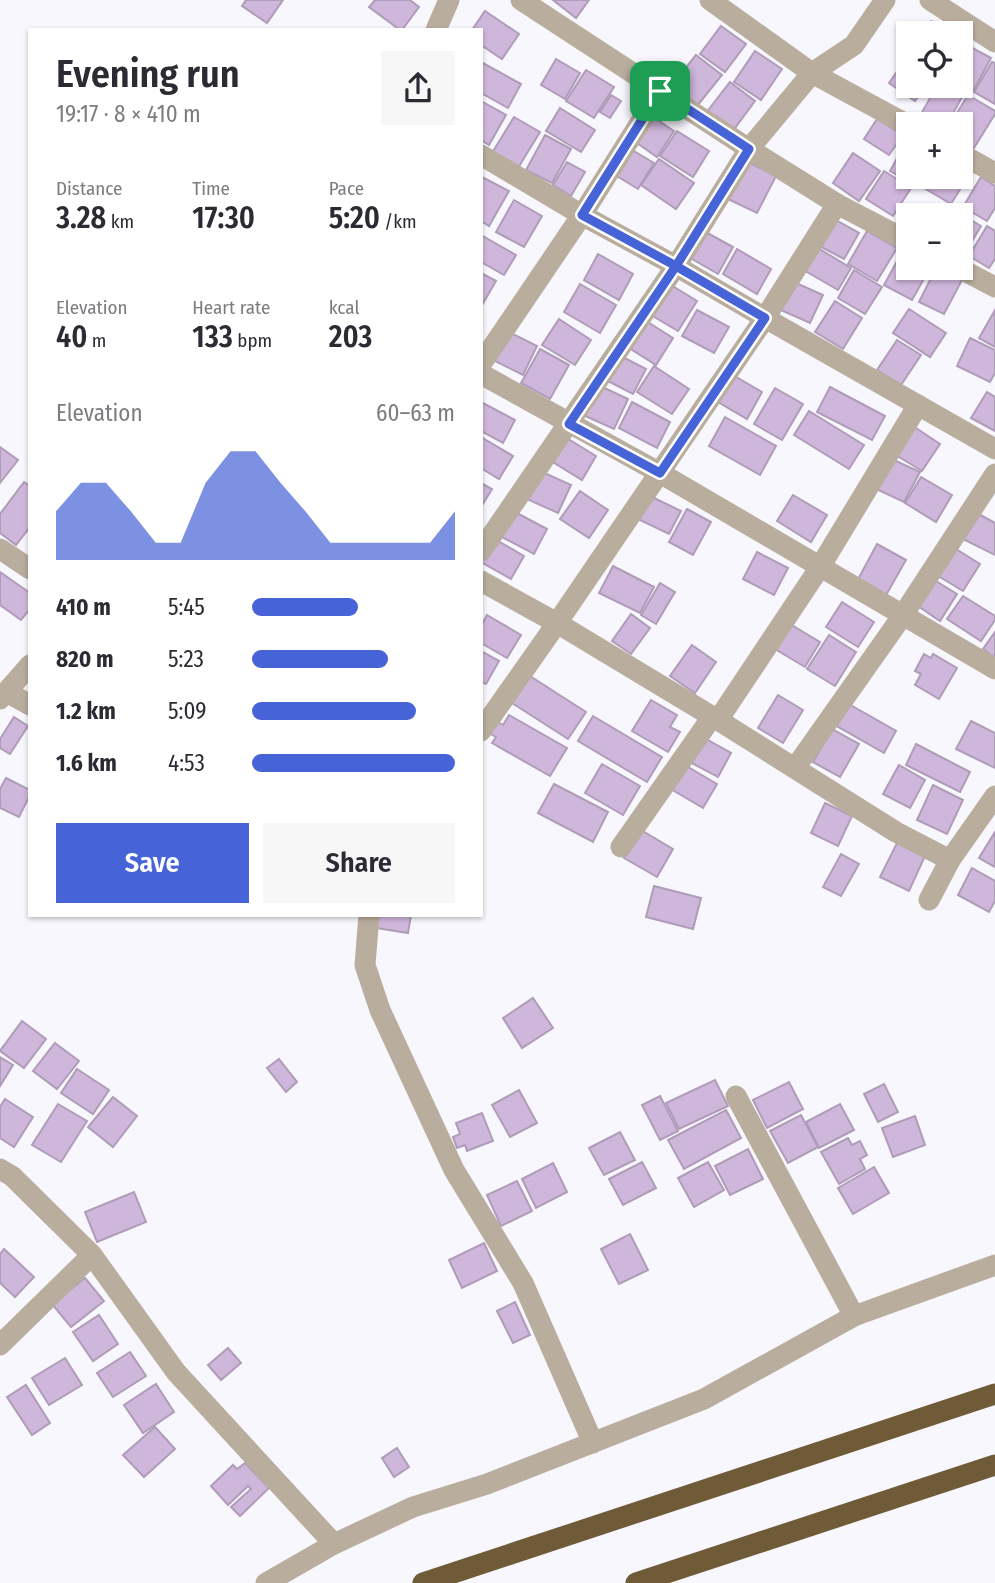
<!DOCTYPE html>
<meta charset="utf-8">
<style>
body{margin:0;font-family:"Fira Sans Condensed",sans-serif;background:#f7f7f7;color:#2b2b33;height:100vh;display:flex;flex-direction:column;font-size:26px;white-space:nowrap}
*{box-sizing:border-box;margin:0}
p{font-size:23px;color:#7c7c81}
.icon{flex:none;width:38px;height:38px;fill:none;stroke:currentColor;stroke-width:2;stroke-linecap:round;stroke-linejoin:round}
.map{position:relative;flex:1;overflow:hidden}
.drawer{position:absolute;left:28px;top:28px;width:455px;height:889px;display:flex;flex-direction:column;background:#fff;border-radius:0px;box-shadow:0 2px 5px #0004}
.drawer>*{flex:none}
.tools{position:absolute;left:896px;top:21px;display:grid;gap:14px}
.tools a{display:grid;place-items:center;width:77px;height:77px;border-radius:0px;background:#fff;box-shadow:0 2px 5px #0004;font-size:35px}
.pin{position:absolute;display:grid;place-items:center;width:60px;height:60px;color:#fff;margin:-30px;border-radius:14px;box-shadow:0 4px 10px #0006}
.round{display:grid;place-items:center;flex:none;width:74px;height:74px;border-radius:0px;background:#f7f7f7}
.headline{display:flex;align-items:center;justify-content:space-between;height:119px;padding:0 28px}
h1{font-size:38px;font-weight:600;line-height:52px}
.metrics{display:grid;grid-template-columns:repeat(3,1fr);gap:10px;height:119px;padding:7px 28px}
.metrics div{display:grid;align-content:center}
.metrics b{font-size:30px;font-weight:600}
.metrics small{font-size:19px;font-weight:400}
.metrics p{font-size:19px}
.chart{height:196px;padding:14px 28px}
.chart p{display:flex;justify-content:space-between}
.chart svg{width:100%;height:126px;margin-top:7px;fill:#4663d7;opacity:.7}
.button{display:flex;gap:14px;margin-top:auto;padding:14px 28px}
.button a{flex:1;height:80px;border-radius:0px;background:#4663d7;color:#fff;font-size:28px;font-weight:600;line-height:80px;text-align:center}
.button a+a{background:#f7f7f7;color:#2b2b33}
ul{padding:0 28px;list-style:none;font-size:23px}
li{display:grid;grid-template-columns:112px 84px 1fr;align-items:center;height:52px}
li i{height:18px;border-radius:9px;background:#4663d7}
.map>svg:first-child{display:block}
.building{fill:#cfb6db;stroke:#af9cb8;stroke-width:2}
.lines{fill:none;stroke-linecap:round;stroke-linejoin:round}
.minor{stroke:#b9ae9e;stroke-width:21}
.highway{stroke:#705b38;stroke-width:21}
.route-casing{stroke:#fff;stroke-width:14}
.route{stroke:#4663d7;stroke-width:9}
</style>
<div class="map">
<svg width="995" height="1583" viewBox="0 0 995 1583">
<rect width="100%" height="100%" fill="#f8f7fd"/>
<g class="building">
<polygon points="246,0 283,0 267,23 242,6"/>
<polygon points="375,0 410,0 419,7 402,30 400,30 369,7"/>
<polygon points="553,0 589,0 576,18"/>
<polygon points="485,11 519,34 502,59 481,45 481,30 472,30"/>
<polygon points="931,21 950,33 923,33"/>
<polygon points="721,26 746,44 725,72 700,54"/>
<polygon points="963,43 991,58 973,91 961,84 961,46"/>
<polygon points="755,51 782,69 761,100 734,82"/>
<polygon points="696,55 722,75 697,106 671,86"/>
<polygon points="908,56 908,86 926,86 915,101 889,83"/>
<polygon points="556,59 580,73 565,99 541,85"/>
<polygon points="481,62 521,84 508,108 481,93"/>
<polygon points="992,62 995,63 995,104 974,92"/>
<polygon points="586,70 614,87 594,118 566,101"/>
<polygon points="730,82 755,101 732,132 706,113"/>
<polygon points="937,86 954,86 965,92 947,124 940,124 921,114"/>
<polygon points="611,95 621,101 610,118 600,112"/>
<polygon points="968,95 995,111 995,114 974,148 961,140 961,124 950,124"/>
<polygon points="481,101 506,115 489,145 481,140"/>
<polygon points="560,108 595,130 581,152 546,131"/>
<polygon points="644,111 674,131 657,157 627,136"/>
<polygon points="514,117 540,132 518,168 492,153"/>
<polygon points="877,119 903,135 889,155 864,139"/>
<polygon points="677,131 709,151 693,177 660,156"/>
<polygon points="545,135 571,149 552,183 526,170"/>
<polygon points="908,138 908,177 923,177 918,186 890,171"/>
<polygon points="622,144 654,163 638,189 607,170"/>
<polygon points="853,153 880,171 859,201 833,183"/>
<polygon points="659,159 694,183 676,209 641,185"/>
<polygon points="567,162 585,172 571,196 553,185"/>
<polygon points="748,162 776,176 757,213 728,199"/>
<polygon points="961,168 970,173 951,204 924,188 931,177 961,177"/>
<polygon points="884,171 911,188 893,216 866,199"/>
<polygon points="482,177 509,191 489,226 481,221"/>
<polygon points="981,177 995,186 995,208 987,221 963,207"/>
<polygon points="514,200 542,216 524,247 496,232"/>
<polygon points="954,210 981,226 962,258 961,215 951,215"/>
<polygon points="823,213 859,233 844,259 808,240"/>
<polygon points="987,226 995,231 995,259 989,268 969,256"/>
<polygon points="700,229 733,247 718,274 685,255"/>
<polygon points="867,231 897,248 877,281 848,264"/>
<polygon points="481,235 516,255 504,275 481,262"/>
<polygon points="813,245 851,268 838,290 800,268"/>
<polygon points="737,249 771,269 757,294 723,274"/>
<polygon points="903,250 908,253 908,268 930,268 912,300 884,285"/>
<polygon points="598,254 633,274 619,300 584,280"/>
<polygon points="936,268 962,280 944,314 919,302"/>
<polygon points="854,270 882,287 865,314 838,298"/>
<polygon points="481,273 496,281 481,307"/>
<polygon points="787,279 823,295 810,323 774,307"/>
<polygon points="580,284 616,305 600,333 564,312"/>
<polygon points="671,285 697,301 678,331 651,315"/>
<polygon points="835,301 862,318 843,349 815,332"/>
<polygon points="909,309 946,333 930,357 893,333"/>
<polygon points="697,310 729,327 714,353 682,336"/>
<polygon points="995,310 995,347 979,338"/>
<polygon points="559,319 591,340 575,365 542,345"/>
<polygon points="643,319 673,338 656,365 626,346"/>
<polygon points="507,331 537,346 523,375 493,360"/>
<polygon points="970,338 995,350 995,373 990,382 957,366"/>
<polygon points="897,340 921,355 901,385 877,370"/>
<polygon points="540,349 569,365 550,399 521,383"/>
<polygon points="615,353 646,369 633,394 602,378"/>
<polygon points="654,366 689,389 672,414 637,392"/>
<polygon points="726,371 762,392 747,419 711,398"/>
<polygon points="596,384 628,399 614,429 583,415"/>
<polygon points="830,387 885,416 872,440 817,412"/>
<polygon points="775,388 803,404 782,440 754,424"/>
<polygon points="987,392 995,397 995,431 971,418"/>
<polygon points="481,402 515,420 503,443 481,431"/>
<polygon points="632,402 670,422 657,448 619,428"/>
<polygon points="809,411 864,445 849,469 794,435"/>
<polygon points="725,417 776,446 760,475 709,446"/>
<polygon points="910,424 940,444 922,471 891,452"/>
<polygon points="481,437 513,456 499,479 481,468"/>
<polygon points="565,437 596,456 582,480 551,461"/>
<polygon points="0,447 18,460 0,483"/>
<polygon points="887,457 920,472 904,502 872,487"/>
<polygon points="540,471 571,485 558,513 527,499"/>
<polygon points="921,477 952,495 936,522 905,503"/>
<polygon points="24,482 30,486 30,527 16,545 0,533 0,514"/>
<polygon points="481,483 492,489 481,507"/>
<polygon points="580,491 608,510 589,538 560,519"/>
<polygon points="793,495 827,515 811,542 777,521"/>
<polygon points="650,496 681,511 669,534 638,519"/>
<polygon points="687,509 711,522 693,555 669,542"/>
<polygon points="513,511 547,529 534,554 500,536"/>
<polygon points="975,512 995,523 995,555 961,538"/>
<polygon points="493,538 524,556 511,579 481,562"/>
<polygon points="877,544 906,560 885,597 857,581"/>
<polygon points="948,544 980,564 963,591 930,571"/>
<polygon points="757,552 788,568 774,595 743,579"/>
<polygon points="613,566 654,587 640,613 599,593"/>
<polygon points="0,572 30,593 30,609 21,620 0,605"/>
<polygon points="931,578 957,594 940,621 915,604"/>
<polygon points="660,583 675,592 656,624 641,615"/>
<polygon points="963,596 995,616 995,620 981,641 947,619"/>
<polygon points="842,602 874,622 858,647 826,627"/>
<polygon points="631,614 650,628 631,654 612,641"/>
<polygon points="487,615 521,635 507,658 481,643 481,626"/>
<polygon points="785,621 820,642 805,667 770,646"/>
<polygon points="995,632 995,658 983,649"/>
<polygon points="829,635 856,652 835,686 807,669"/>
<polygon points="692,645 716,662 695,693 670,676"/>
<polygon points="481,651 499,661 486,684 481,682"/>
<polygon points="924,654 931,658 933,654 957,668 939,699 915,685 921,674 915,671"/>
<polygon points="530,676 586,712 568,739 512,703"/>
<polygon points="778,695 803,710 783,743 758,728"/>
<polygon points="651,700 677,715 670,727 680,732 668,752 632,731"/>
<polygon points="847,703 896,731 884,753 835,725"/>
<polygon points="509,715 567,748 550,776 492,743 496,737 489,733 496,721 503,725"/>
<polygon points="593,716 662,757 647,782 578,741"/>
<polygon points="14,717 28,726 10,754 0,748 0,739"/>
<polygon points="971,721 995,733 995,768 956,749"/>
<polygon points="832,729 859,744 840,777 813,762"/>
<polygon points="699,735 731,753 718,777 686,760"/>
<polygon points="916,744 970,772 960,792 906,765"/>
<polygon points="602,764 640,786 623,815 585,793"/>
<polygon points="683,764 717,784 703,808 669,788"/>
<polygon points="899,765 925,780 910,808 883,794"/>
<polygon points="6,778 30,790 30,795 19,817 0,808 0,789"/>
<polygon points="554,784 608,812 593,842 538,813"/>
<polygon points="933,785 963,800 947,834 917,820"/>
<polygon points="825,803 852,816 838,846 811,833"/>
<polygon points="641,830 673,849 657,877 624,858"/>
<polygon points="995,832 995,867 979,858"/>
<polygon points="897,843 925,856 909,891 880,877"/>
<polygon points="841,854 859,864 841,896 823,887"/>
<polygon points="972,868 995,881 995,901 989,912 958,895"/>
<polygon points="654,886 701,898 693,929 646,917"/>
<polygon points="379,915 411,915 408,933 376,928"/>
<polygon points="533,998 553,1028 522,1048 503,1018"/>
<polygon points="22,1021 46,1039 24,1068 0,1051"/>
<polygon points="55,1043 79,1061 57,1089 33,1071"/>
<polygon points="0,1057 13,1065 0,1086"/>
<polygon points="279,1059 297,1082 286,1092 267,1068"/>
<polygon points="77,1069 109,1090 93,1114 61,1093"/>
<polygon points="715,1080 728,1106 679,1129 666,1103"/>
<polygon points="789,1082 803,1109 767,1128 753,1100"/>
<polygon points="884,1084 898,1112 878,1122 864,1094"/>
<polygon points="519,1090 537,1123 510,1137 492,1105"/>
<polygon points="660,1096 678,1131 660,1140 642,1105"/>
<polygon points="113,1097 137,1116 113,1147 88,1127"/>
<polygon points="5,1099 33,1117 14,1147 0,1138 0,1107"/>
<polygon points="58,1104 87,1121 61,1162 32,1145"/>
<polygon points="840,1104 854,1130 819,1148 806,1122"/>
<polygon points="726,1110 741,1138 684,1169 668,1140"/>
<polygon points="482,1113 493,1141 467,1151 465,1145 457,1148 453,1137 460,1134 456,1123"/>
<polygon points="801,1115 818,1147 788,1163 770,1131"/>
<polygon points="915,1116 925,1145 893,1157 882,1128"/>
<polygon points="620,1132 635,1160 604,1175 589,1148"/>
<polygon points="848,1138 852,1145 860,1141 867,1155 860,1159 865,1169 839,1184 821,1152"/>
<polygon points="748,1149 763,1179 730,1195 715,1166"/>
<polygon points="642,1162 656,1188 623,1205 609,1179"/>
<polygon points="708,1162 724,1190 694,1207 678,1178"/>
<polygon points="553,1163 567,1192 536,1208 522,1179"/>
<polygon points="874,1167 889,1193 853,1214 838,1188"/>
<polygon points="517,1181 532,1211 501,1226 487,1195"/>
<polygon points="134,1192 146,1222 97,1242 85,1212"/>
<polygon points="630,1234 648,1270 619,1284 601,1249"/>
<polygon points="484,1243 497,1271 462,1288 449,1260"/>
<polygon points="4,1249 34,1277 15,1297 0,1283 0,1254"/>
<polygon points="85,1278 104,1301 71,1327 52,1304"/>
<polygon points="515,1302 530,1335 513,1343 497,1311"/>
<polygon points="99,1315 118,1344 93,1361 73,1332"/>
<polygon points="228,1348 241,1363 221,1380 208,1365"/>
<polygon points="130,1352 146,1376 113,1397 97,1373"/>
<polygon points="65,1358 82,1385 49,1405 32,1378"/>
<polygon points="156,1384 174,1412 143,1433 124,1405"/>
<polygon points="26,1385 50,1423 32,1435 7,1397"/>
<polygon points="155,1427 175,1449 144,1477 123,1455"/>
<polygon points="397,1448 409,1467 394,1477 382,1458"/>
<polygon points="245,1463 269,1488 240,1516 231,1507 251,1489 248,1486 228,1505 211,1486 233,1465 237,1469"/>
</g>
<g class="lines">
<g class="minor">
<polyline points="521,0 749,149 837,204 908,241"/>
<polyline points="710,0 812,73 908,125"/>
<polyline points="930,0 995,42"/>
<polyline points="436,30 449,0"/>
<polyline points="961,154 995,173"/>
<polyline points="481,155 582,215 676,266 765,318 995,449"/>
<polyline points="959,268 995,287"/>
<polyline points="481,364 582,215 660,91"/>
<polyline points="481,374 660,473 995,669"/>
<polyline points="0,549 30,569"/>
<polyline points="481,551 676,266 749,149 812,73 854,45 885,0"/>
<polyline points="481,581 557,623 718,720 896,832 950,860"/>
<polyline points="7,692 30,705"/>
<polyline points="0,699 30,665"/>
<polyline points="718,720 820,567 918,405"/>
<polyline points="481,731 557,623 765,318 837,204"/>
<polyline points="795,768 903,615 995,474"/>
<polyline points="621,847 712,717"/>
<polyline points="929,900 950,860 995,796"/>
<polyline points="369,915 365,965 380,1010 454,1170 523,1283 593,1443"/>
<polyline points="736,1096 854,1316"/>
<polyline points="0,1169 12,1176 92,1255 176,1372 334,1544"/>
<polyline points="0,1345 92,1255"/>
<polyline points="266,1583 334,1544 413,1507 487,1484 704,1399 854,1316 995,1265"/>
</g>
<g class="highway">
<polyline points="423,1583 995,1394"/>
<polyline points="636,1583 995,1465"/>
</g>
</g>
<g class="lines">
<g class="route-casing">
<polyline id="route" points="660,91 749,149 676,266 569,424 660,473 765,318 676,266 582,215 660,91"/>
</g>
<use href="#route" class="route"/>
</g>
</svg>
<div class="tools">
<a><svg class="icon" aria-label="locate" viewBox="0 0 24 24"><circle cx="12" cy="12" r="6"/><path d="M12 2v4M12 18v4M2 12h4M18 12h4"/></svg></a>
<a>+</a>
<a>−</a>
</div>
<div class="pin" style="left:660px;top:91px;background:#1e9e55"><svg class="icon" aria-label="arrive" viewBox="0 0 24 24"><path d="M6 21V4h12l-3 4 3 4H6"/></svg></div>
<section class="drawer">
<div class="headline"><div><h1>Evening run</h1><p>19:17 · 8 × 410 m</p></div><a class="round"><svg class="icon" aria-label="share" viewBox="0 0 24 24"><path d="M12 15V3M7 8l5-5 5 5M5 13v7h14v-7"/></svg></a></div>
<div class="metrics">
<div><p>Distance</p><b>3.28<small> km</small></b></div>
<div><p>Time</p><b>17:30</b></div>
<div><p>Pace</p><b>5:20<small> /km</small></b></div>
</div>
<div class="metrics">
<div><p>Elevation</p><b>40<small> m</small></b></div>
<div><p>Heart rate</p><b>133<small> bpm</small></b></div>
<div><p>kcal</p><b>203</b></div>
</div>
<div class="chart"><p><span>Elevation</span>60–63 m</p>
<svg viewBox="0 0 160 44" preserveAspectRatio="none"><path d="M0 44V27L10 17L20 17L30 27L40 38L50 38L60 17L70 6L80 6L90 17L100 27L110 38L120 38L130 38L140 38L150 38L160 27V44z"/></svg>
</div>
<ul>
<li><b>410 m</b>5:45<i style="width:52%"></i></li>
<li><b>820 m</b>5:23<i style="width:67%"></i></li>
<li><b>1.2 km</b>5:09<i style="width:81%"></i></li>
<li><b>1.6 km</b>4:53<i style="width:100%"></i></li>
</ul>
<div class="button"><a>Save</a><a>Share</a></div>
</section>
</div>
